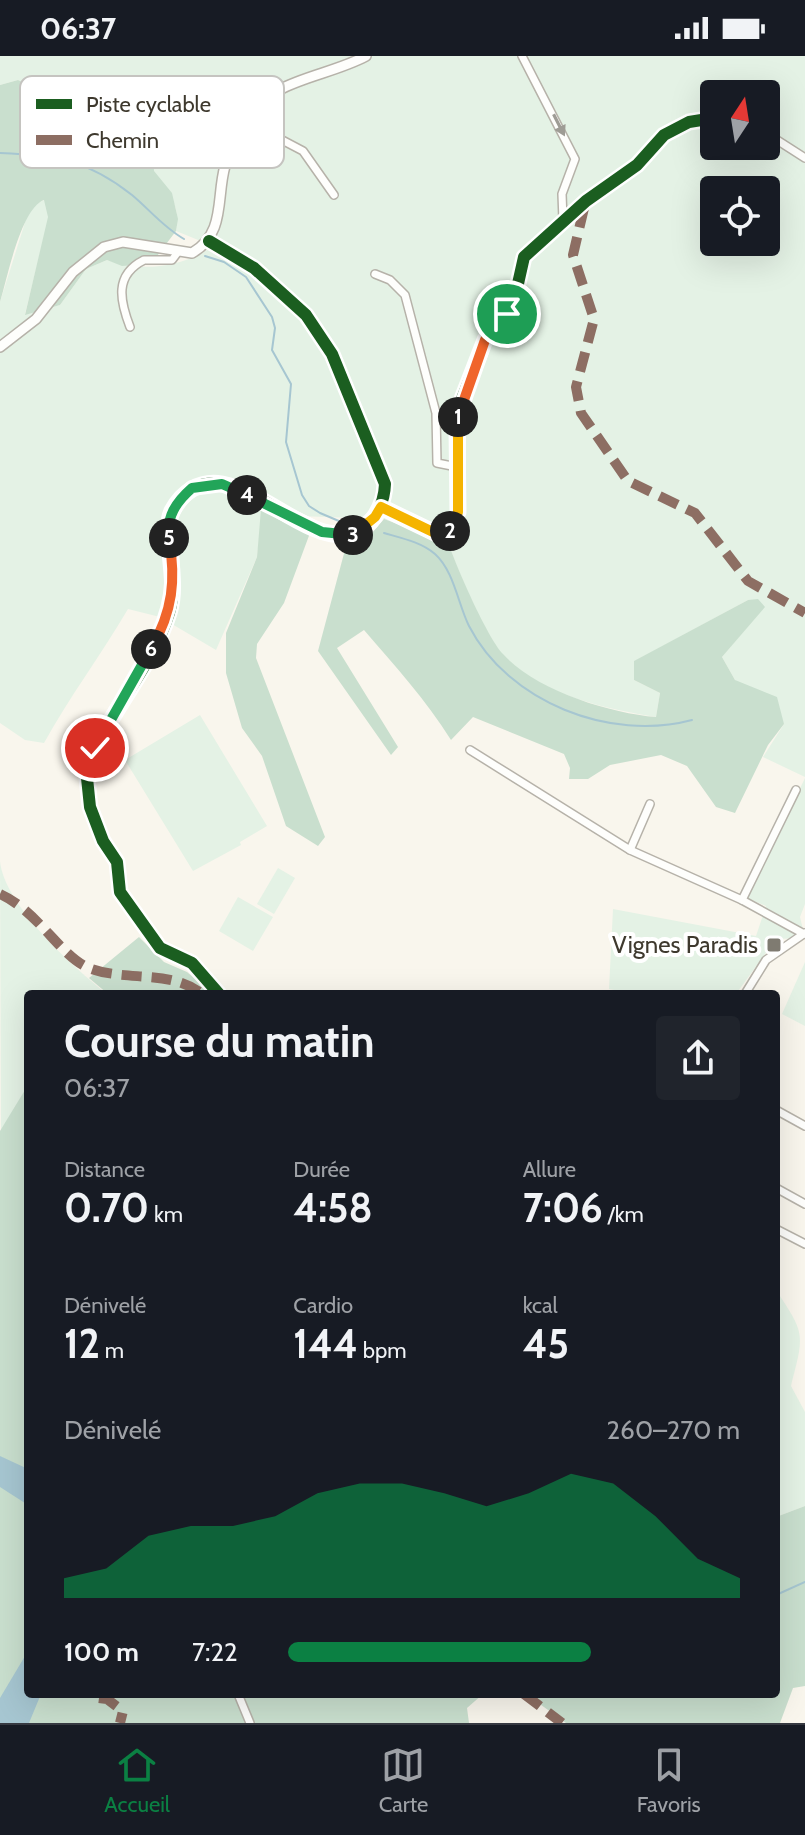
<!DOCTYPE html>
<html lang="fr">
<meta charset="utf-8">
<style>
body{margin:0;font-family:Cabin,sans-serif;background:#20242c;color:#f1f3f6;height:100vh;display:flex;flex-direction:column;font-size:30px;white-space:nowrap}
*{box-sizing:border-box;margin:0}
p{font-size:26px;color:#9ea1a6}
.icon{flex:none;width:44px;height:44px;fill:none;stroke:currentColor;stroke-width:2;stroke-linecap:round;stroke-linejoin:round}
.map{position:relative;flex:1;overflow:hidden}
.panel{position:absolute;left:24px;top:934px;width:756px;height:708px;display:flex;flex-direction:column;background:#171b24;border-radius:8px;box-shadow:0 8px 32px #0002}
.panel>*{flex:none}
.needle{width:52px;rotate:12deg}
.controls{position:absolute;left:700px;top:24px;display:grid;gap:16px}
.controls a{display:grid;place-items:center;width:80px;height:80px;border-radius:8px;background:#171b24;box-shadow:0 8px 32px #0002;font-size:40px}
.pin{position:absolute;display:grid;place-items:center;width:68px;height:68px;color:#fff;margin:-34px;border:4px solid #fff;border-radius:50%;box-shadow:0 2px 8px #0007}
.km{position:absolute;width:40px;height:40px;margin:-20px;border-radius:50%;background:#222;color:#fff;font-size:22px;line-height:40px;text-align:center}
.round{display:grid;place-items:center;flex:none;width:84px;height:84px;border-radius:8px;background:#20242c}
.overview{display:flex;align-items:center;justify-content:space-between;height:136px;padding:0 40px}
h1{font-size:44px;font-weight:700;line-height:60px}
.stats{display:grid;grid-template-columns:repeat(3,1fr);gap:12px;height:136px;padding:8px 40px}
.stats div{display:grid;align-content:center}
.stats b{font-size:40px;font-weight:700}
.stats small{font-size:22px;font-weight:400}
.stats p{font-size:22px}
.chart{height:224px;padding:16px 40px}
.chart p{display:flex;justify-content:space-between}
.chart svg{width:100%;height:144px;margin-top:8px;fill:#0b8043;opacity:.7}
ul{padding:0 40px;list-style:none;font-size:26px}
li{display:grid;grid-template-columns:128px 96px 1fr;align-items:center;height:60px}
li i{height:20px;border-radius:10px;background:#0b8043}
.status{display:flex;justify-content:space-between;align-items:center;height:56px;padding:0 40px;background:#171b24;direction:ltr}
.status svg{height:22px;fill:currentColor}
.menu{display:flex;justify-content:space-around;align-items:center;height:112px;border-top:2px solid #363941;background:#171b24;font-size:22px;color:#9ea1a6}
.menu a{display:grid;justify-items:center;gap:4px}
.menu .on{color:#0b8043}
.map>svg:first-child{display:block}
.green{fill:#e4f2e5;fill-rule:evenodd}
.forest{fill:#c9dfce}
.water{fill:#a6c6d1}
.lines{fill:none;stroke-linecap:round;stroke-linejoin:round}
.stream{stroke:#a6c6d1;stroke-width:2}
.minor-casing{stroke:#b6b2a9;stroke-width:10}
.tertiary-casing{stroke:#b6b2a9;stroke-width:12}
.minor{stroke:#fefefc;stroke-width:7}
.tertiary{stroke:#fefefc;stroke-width:9}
.quiet{stroke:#8d6e63;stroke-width:10;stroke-dasharray:20 10;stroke-linecap:butt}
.cycleway-casing{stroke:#fff;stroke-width:17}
.cycleway{stroke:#1b5e20;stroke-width:12}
.oneway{fill:#9e9c95}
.split-1-casing{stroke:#fff;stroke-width:16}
.split-2-casing{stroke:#fff;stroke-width:16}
.split-3-casing{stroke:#fff;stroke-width:16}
.split-4-casing{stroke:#fff;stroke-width:16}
.split-5-casing{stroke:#fff;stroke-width:16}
.split-6-casing{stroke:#fff;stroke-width:16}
.split-7-casing{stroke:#fff;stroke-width:16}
.split-1{stroke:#f0652b;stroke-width:10}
.split-2{stroke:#f5b400;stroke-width:10}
.split-3{stroke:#f5b400;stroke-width:10}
.split-4{stroke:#22a559;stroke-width:10}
.split-5{stroke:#22a559;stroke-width:10}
.split-6{stroke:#f0652b;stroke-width:10}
.split-7{stroke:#22a559;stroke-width:10}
.poi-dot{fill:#7f7b71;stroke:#fff;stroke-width:3}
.labels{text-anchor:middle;stroke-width:8;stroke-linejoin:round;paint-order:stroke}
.poi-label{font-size:24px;fill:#3e392e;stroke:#fff;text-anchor:end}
.key{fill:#fff;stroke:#c5c4c0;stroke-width:2}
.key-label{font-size:22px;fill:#3e392e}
</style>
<div class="status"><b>06:37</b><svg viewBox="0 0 49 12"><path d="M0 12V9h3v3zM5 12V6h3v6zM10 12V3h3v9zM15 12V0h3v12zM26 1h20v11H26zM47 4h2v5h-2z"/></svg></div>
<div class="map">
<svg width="805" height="1667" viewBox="0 0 805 1667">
<rect width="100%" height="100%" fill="#f9f6ed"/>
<g class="green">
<path d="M0,0H805V721L763,701L784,668L735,624L722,601L764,551L748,544L635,605L634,624L660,637L656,661C604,652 539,639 502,598C486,580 456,511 448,486L384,463L298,460L264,439L257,501L216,594L160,561L128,553C101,599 70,640 44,687L25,684L0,667V246L27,160L36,147L45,144L49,161L25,258L60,249L86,213L107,204C142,217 184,211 213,190L176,175C181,143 165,136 152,112C141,91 133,68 123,47L79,53L18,24L0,29ZM714,38H766V90H714ZM714,134H766V186H714Z"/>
<polygon points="200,659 267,770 240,786 241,789 193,815 125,704"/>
<polygon points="805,722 805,848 800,861 805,882 776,883 736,938 635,938 609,933 613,853 756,880 766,850 747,842"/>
<path d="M0,805C4,849 73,911 107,938H28V1029L1,1076Z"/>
<polygon points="278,812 295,822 274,858 257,848"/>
<polygon points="238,841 273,861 253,895 219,875"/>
<polygon points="805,906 805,970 782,958"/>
<path d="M776,1234C805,1278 805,1277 791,1330L805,1356V1450L776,1461Z"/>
</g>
<g class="forest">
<path d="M18,24L79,53L123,47L151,63L154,115L172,137L178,163L176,175L151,208L122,210L107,204L86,213L60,249L25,259L48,161L44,144C21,152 7,223 0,246V29Z"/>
<polygon points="261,453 310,477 284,547 257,588 256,602 325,781 318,790 286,770 262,700 242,672 226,617 226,577 257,501"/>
<path d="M384,463L448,486C456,510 487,581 503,598C535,634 609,657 656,661L660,637L634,624V605L748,544L758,543L765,551L722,601L735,624L777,641L784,668L768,689L735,757L716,751L687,710L661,699L610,709L588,723H569L570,712L564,698L473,661L451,684C426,644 395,610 364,574L337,592L398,691L391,699L318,595L346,490L366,484Z"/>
<polygon points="139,881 164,906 187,916 213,938 108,938 89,922"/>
<polygon points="28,1029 28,1638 483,1638 467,1652 469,1667 0,1667 0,1075"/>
<polygon points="805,1450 805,1630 793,1632 780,1667 566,1667 526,1638 776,1638 776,1461"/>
</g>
<g class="water">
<polygon points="0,1400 28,1413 28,1449 0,1431"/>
<polygon points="28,1595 28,1638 41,1638 29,1667 0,1667 0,1642"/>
</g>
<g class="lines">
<g class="stream">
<path d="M0,97C55,99 88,104 132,139C150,154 163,171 184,183"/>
<polyline points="205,200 224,206 246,221 272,261 275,272 272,294 291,328 286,386 302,439 309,450 320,457 353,471"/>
<path d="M384,477C401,482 421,486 435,498C454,515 458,548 469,570C508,646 610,686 692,664"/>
<polyline points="776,1539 805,1526"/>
</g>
<g class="minor-casing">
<g id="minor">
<polyline points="522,0 575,103 562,138 563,164"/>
<polyline points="244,64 303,95 334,139"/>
<polyline points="766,77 805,102"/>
<path d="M209,185L254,212L306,259L332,298L385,428C384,451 372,471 351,480C302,481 268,437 222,428C200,424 182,436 172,455C161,478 180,522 169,557C153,608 113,652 91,701L87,722L90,751L103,785L117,806L120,836L160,892L192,907L219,938"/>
<polyline points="375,218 390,224 405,239 436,357 437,407 457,411"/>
<path d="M130,271C120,245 114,219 144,204H172L178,196"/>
<polyline points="381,451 435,477 448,476 458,456 457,372 462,343 485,284 513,250 524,201 586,145 637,109 664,79 689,66 714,62"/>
<polyline points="470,694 630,794 742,844 804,878"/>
<polyline points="630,794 650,748"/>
<polyline points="742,844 796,734"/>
<polyline points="745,938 766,904 805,877"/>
<polyline points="776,1054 805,1070"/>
<polyline points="776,1132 805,1148"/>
<polyline points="776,1173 805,1188"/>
<polyline points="238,1638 250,1667"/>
</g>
</g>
<g class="tertiary-casing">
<path id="tertiary" d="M0,291L36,263L73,216L104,191L123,186L192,197C226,178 216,141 225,110C229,96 236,76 244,65C272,22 325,22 366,0"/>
</g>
<use href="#minor" class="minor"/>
<use href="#tertiary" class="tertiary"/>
<g class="quiet">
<polyline points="584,152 573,199 594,263 576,331 581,357 628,425 695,457 748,525 805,557"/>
<path d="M0,838C38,855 61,901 89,912C125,926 172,913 202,938"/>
<polyline points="524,1638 562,1667"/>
<polyline points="99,1642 107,1643 123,1655 120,1667"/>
</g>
<g class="cycleway-casing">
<g id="cycleway">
<path d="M209,185L254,212L306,259L332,298L385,428C384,451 372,471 351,480C302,481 268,437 222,428C200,424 182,436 172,455C161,478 180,522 169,557C153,608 113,652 91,701L87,722L90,751L103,785L117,806L120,836L160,892L192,907L219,938"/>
<polyline points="381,451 435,477 448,476 458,456 457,372 462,343 485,284 513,250 524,201 586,145 637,109 664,79 689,66 714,62"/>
</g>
</g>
<use href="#cycleway" class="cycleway"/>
</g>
<defs><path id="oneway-solid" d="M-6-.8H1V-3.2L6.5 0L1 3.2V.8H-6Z" transform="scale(2)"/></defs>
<use class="oneway" href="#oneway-solid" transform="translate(559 69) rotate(63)"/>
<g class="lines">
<g class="split-1-casing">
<polyline id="split-1" points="458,361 485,284 507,258"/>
</g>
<g class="split-2-casing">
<polyline id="split-2" points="450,475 458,456 458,361"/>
</g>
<g class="split-3-casing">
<polyline id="split-3" points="353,479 375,461 381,451 435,477 450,475"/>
</g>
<g class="split-4-casing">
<polyline id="split-4" points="247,439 322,476 353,479"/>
</g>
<g class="split-5-casing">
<path id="split-5" d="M169,482C166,461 176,446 192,432L222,428L247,439"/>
</g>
<g class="split-6-casing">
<path id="split-6" d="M151,593C173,555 176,524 169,482"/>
</g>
<g class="split-7-casing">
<polyline id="split-7" points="95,692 151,593"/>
</g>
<use href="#split-1" class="split-1"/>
<use href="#split-2" class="split-2"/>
<use href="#split-3" class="split-3"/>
<use href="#split-4" class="split-4"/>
<use href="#split-5" class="split-5"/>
<use href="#split-6" class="split-6"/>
<use href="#split-7" class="split-7"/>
</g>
<rect class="poi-dot" x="766" y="881" width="16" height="16" rx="4"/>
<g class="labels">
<g class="poi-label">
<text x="758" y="897">Vignes Paradis</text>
</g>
</g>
<rect x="20" y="20" width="264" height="92" rx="12" class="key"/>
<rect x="36" y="43" width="36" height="10" fill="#1b5e20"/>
<rect x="36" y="79" width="36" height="10" fill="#8d6e63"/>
<g class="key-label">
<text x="86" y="56">Piste cyclable</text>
<text x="86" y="92">Chemin</text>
</g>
</svg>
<div class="controls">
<a><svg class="needle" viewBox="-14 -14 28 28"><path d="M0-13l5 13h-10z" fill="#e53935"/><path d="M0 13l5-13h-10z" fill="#9ea1a6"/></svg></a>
<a><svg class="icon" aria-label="locate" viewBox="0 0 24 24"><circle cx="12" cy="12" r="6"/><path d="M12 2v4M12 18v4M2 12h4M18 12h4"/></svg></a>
</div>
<div class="pin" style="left:507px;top:258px;background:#1e9e55"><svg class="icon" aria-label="arrive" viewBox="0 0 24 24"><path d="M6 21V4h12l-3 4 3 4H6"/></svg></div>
<div class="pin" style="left:95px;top:692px;background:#d93025"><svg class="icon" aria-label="check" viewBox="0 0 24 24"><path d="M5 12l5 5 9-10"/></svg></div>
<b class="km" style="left:458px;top:361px">1</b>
<b class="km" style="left:450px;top:475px">2</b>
<b class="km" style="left:353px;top:479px">3</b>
<b class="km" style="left:247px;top:439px">4</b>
<b class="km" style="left:169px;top:482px">5</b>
<b class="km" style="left:151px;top:593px">6</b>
<section class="panel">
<div class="overview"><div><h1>Course du matin</h1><p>06:37</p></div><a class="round"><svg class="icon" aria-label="share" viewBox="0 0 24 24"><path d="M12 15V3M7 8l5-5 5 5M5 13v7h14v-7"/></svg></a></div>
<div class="stats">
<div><p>Distance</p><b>0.70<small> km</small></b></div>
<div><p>Durée</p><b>4:58</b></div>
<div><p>Allure</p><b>7:06<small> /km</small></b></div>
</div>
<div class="stats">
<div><p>Dénivelé</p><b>12<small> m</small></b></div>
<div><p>Cardio</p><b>144<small> bpm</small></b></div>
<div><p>kcal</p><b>45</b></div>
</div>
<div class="chart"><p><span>Dénivelé</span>260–270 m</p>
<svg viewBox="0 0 160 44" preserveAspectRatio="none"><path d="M0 44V38L10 35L20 25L30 22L40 22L50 19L60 12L70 9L80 9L90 12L100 16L110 12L120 6L130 9L140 19L150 32L160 38V44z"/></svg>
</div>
<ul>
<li><b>100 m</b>7:22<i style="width:67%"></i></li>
</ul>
</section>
</div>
<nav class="menu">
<a class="on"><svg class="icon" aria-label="home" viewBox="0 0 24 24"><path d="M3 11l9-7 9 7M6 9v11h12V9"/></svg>Accueil</a>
<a><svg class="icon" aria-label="map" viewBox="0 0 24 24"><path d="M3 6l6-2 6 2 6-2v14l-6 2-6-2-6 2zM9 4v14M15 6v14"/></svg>Carte</a>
<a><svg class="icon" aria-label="saved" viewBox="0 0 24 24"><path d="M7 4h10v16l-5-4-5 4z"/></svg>Favoris</a>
</nav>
